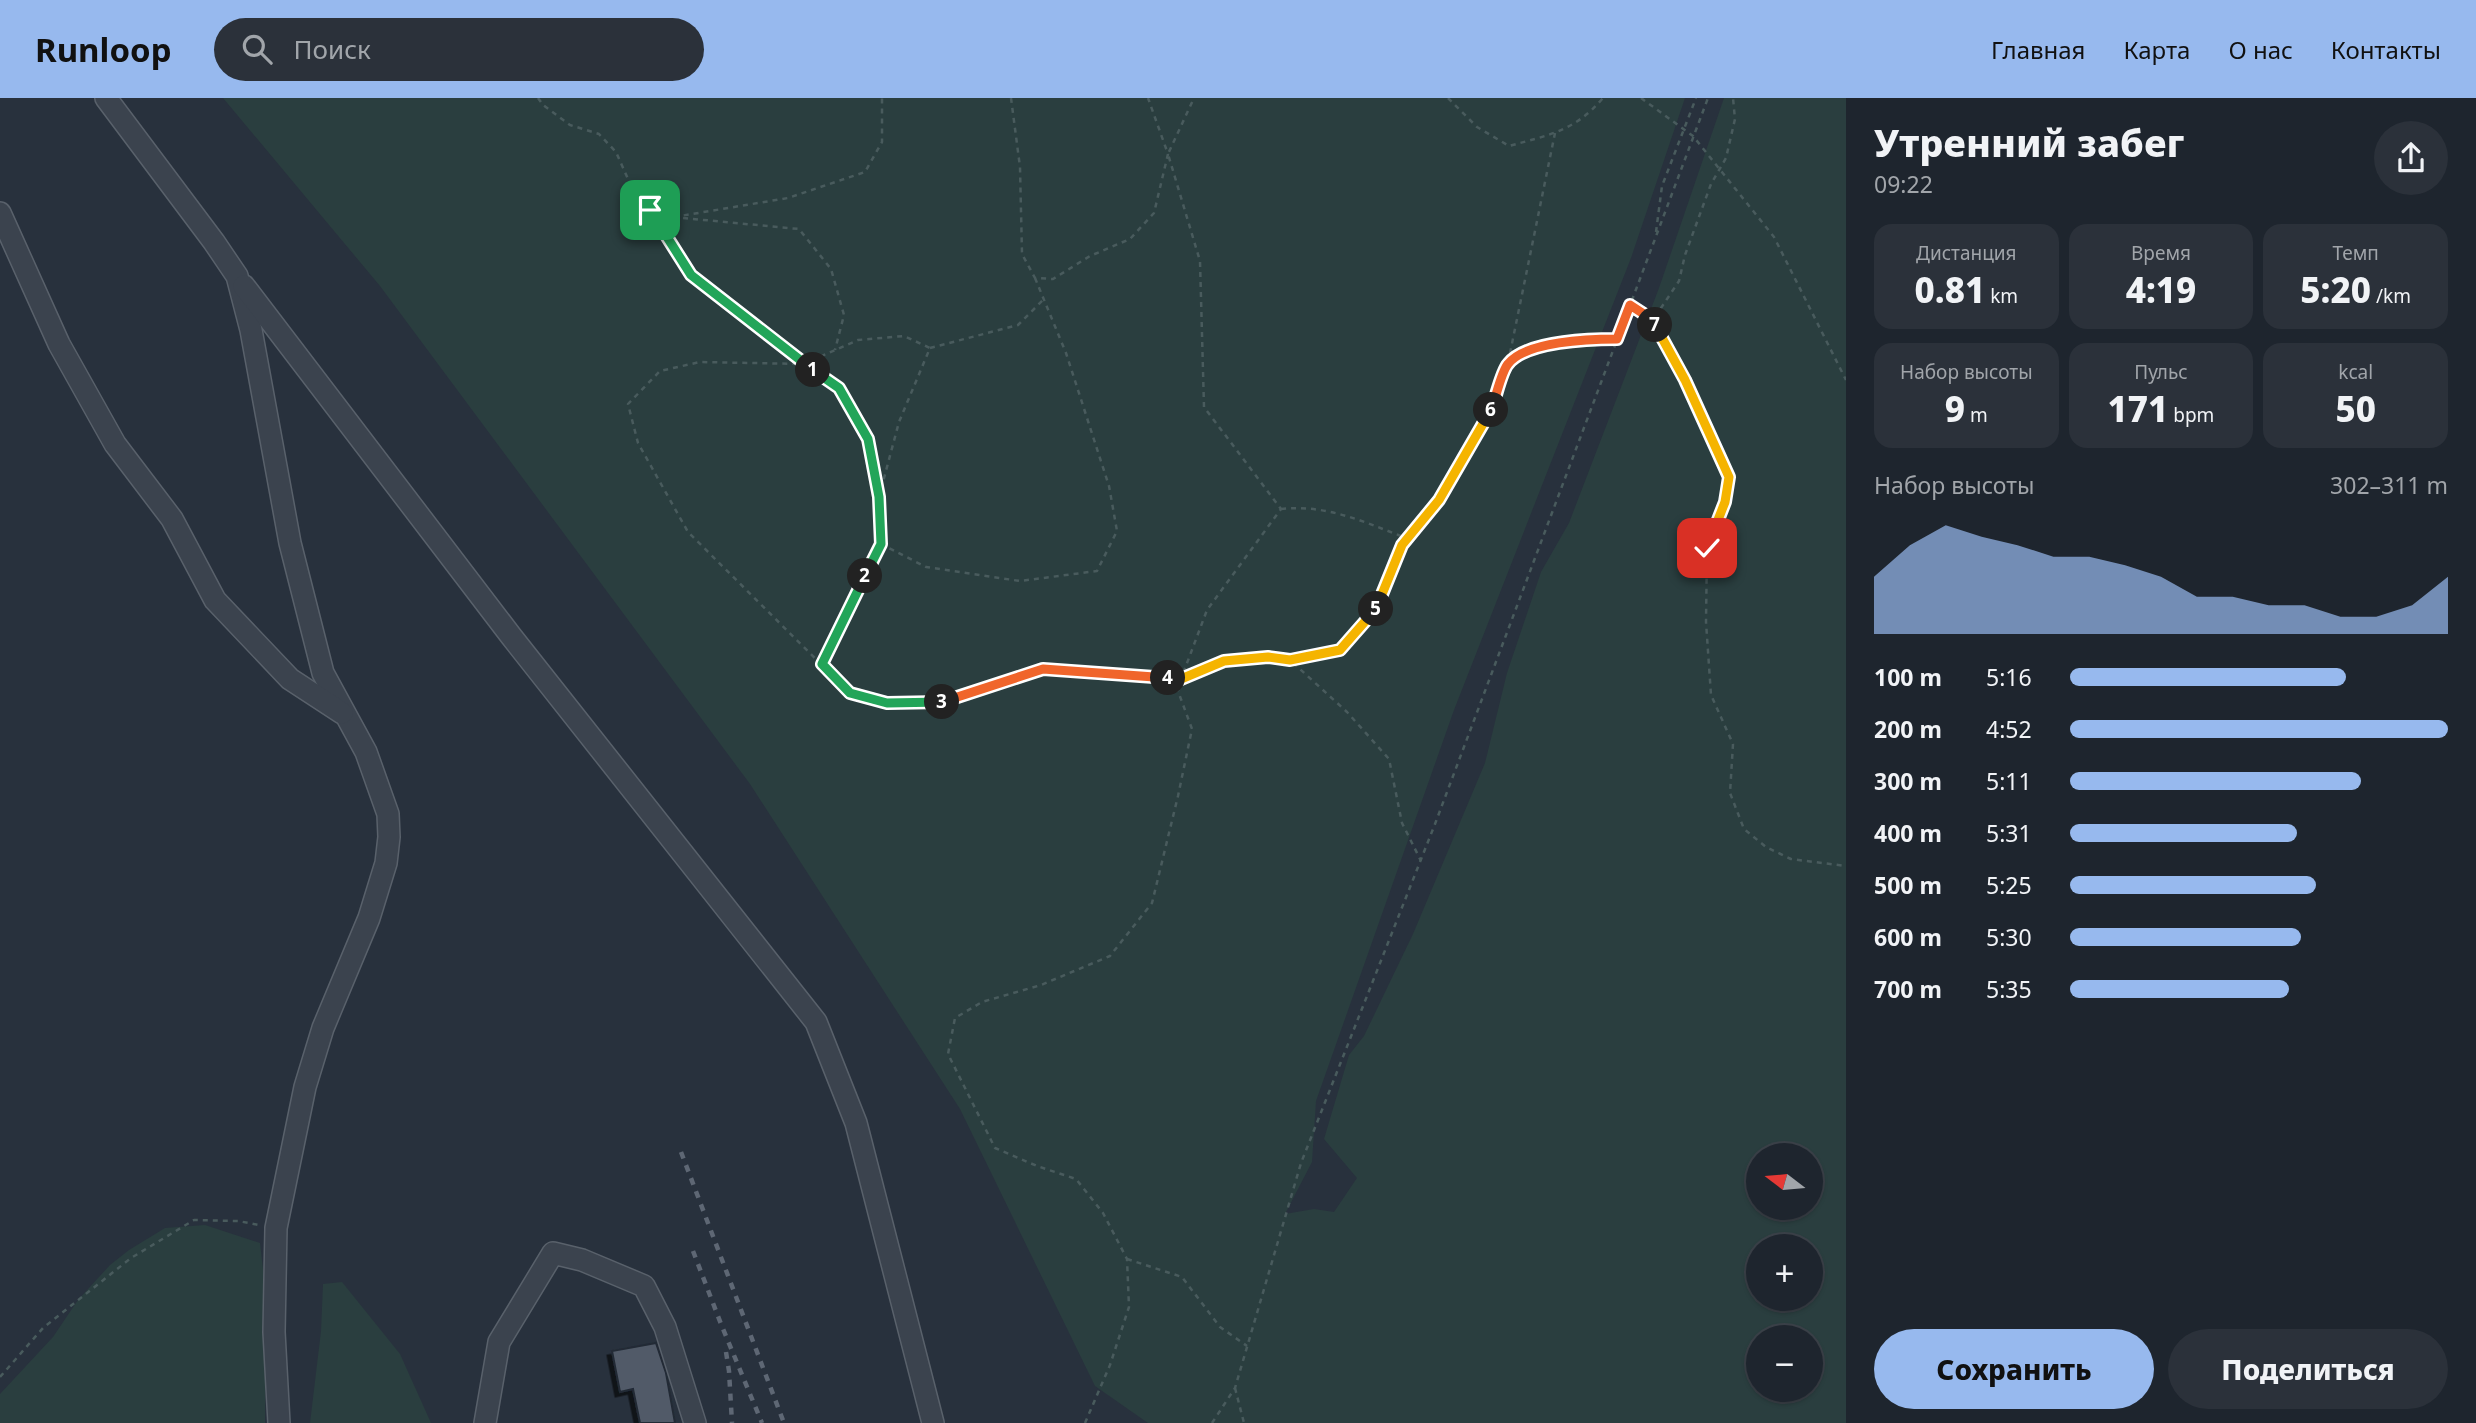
<!DOCTYPE html>
<html lang="ru">
<meta charset="utf-8">
<style>
body{margin:0;font-family:"Noto Sans",sans-serif;background:#2b313a;color:#f1f3f6;height:100vh;display:flex;flex-direction:column;font-size:26px;white-space:nowrap}
*{box-sizing:border-box;margin:0}
p{font-size:23px;color:#a1a5aa}
.icon{flex:none;width:38px;height:38px;fill:none;stroke:currentColor;stroke-width:2;stroke-linecap:round;stroke-linejoin:round}
.map{position:relative;flex:1;overflow:hidden}
.side{display:flex;flex-direction:column;background:#1e252e;width:630px}
.side>*{flex:none}
.needle{width:46px;rotate:286deg}
.buttons{position:absolute;left:1746px;top:1045px;display:grid;gap:14px}
.buttons a{display:grid;place-items:center;width:77px;height:77px;border-radius:50%;background:#1e252e;box-shadow:0 2px 5px #0004,0 0 0 2px #3c424a;font-size:35px}
.pin{position:absolute;display:grid;place-items:center;width:60px;height:60px;color:#fff;margin:-30px;border-radius:14px;box-shadow:0 4px 10px #0006}
.km{position:absolute;width:35px;height:35px;margin:-18px;border-radius:50%;background:#222;color:#fff;font-size:19px;line-height:35px;text-align:center}
.round{display:grid;place-items:center;flex:none;width:74px;height:74px;border-radius:37px;background:#2b313a}
.headline{display:flex;align-items:center;justify-content:space-between;height:119px;padding:0 28px}
h1{font-size:38px;font-weight:800;line-height:52px}
.stats{display:grid;grid-template-columns:repeat(3,1fr);gap:10px;height:119px;padding:7px 28px}
.stats div{display:grid;align-content:center;border-radius:18px;background:#2b313a;text-align:center}
.stats b{font-size:35px;font-weight:800}
.stats small{font-size:19px;font-weight:400}
.stats p{font-size:19px}
.chart{height:196px;padding:14px 28px}
.chart p{display:flex;justify-content:space-between}
.chart svg{width:100%;height:126px;margin-top:7px;fill:#97b9ee;opacity:.7}
.cta{display:flex;gap:14px;margin-top:auto;padding:14px 28px}
.cta a{flex:1;height:80px;border-radius:42px;background:#97b9ee;color:#111;font-size:28px;font-weight:800;line-height:80px;text-align:center}
.cta a+a{background:#2b313a;color:#f1f3f6}
ul{padding:0 28px;list-style:none;font-size:23px}
li{display:grid;grid-template-columns:112px 84px 1fr;align-items:center;height:52px}
li i{height:18px;border-radius:9px;background:#97b9ee}
header{display:flex;align-items:center;gap:42px;box-sizing:border-box;height:98px;padding:0 35px;background:#97b9ee;color:#111}
header strong{font-size:33px}
nav{display:flex;gap:38px;margin-inline-start:auto;font-size:24px}
.search{width:490px;height:63px;background:#2b313a;display:flex;align-items:center;gap:18px;box-sizing:border-box;padding:0 24px;border-radius:38px;color:#a1a5aa;font-size:26px}
main{display:flex;flex:1;min-height:0}
.map>svg:first-child{display:block}
.green{fill:#2a3e3f;fill-rule:evenodd}
.building{fill:#515a68;stroke:#222a35;stroke-width:2;filter:url(#shadow)}
.lines{fill:none;stroke-linecap:round;stroke-linejoin:round}
.minor-casing{stroke:#59616b;stroke-width:24}
.path{stroke:#495b5d;stroke-width:2.5;stroke-dasharray:5 5;stroke-linecap:butt}
.minor{stroke:#3b434e;stroke-width:21}
.rail{stroke:#5e6774;stroke-width:4.5;stroke-dasharray:7 7;stroke-linecap:butt}
.split-1-casing{stroke:#fff;stroke-width:14}
.split-2-casing{stroke:#fff;stroke-width:14}
.split-3-casing{stroke:#fff;stroke-width:14}
.split-4-casing{stroke:#fff;stroke-width:14}
.split-5-casing{stroke:#fff;stroke-width:14}
.split-6-casing{stroke:#fff;stroke-width:14}
.split-7-casing{stroke:#fff;stroke-width:14}
.split-8-casing{stroke:#fff;stroke-width:14}
.split-1{stroke:#22a559;stroke-width:9}
.split-2{stroke:#22a559;stroke-width:9}
.split-3{stroke:#22a559;stroke-width:9}
.split-4{stroke:#f0652b;stroke-width:9}
.split-5{stroke:#f5b400;stroke-width:9}
.split-6{stroke:#f5b400;stroke-width:9}
.split-7{stroke:#f0652b;stroke-width:9}
.split-8{stroke:#f5b400;stroke-width:9}
</style>
<header>
<strong>Runloop</strong>
<div class="search"><svg class="icon" aria-label="search" viewBox="0 0 24 24"><circle cx="10" cy="10" r="6"/><path d="M15 15l6 6"/></svg>Поиск</div>
<nav><a>Главная</a><a>Карта</a><a>О нас</a><a>Контакты</a></nav>
</header>
<main>
<div class="map">
<svg width="1846" height="1325" viewBox="0 0 1846 1325">
<defs>
<filter id="shadow"><feDropShadow dx="-4.5" dy="4.5" stdDeviation="0" flood-color="#0009"/></filter>
</defs>
<rect width="100%" height="100%" fill="#28313d"/>
<g class="green">
<path d="M223,0H1685L1631,160L1454,612L1316,1003L1312,1064L1285,1116L1314,1111L1334,1114L1357,1080L1324,1041L1349,957L1364,938L1413,836L1485,665L1507,575L1541,474L1569,425L1659,190L1724,0H1846V1325H1148L1095,1288L960,1011L750,686L380,188ZM1759,1057H1811V1110H1759ZM1759,1148H1811V1200H1759ZM1759,1239H1811V1292H1759Z"/>
<polygon points="205,1127 260,1145 266,1197 265,1325 0,1325 0,1296 53,1239 78,1202 110,1167 129,1152 165,1130"/>
<polygon points="342,1184 400,1256 431,1325 310,1325 321,1233 323,1186"/>
</g>
<polygon class="building" points="656,1245 666,1275 675,1325 640,1325 633,1291 620,1294 612,1253"/>
<g class="lines">
<g class="minor-casing">
<g id="minor">
<polyline points="106,0 214,144 237,178 251,232 290,445 323,575 366,654 388,716 389,739 386,765 369,820 323,930 305,989 276,1130 274,1234 279,1325"/>
<polyline points="0,115 59,246 115,346 172,421 215,502 290,581 342,615"/>
<polyline points="244,188 511,538 816,924 856,1025 933,1325"/>
<polyline points="485,1325 499,1244 553,1155 582,1162 644,1188 665,1229 695,1325"/>
</g>
</g>
<g class="path">
<polyline points="538,0 543,7 570,27 599,36 616,54 632,90 650,112 674,119 788,100 865,74 882,44 882,0"/>
<polyline points="1011,0 1020,69 1022,156 1035,180 1053,181 1090,158 1130,141 1154,115 1168,56 1148,0"/>
<path d="M1448,0L1477,29L1509,48C1549,37 1575,33 1603,0"/>
<polyline points="1641,0 1693,38 1774,139 1846,282"/>
<polyline points="650,112 691,177 751,226 839,290 868,341 878,396"/>
<polyline points="683,120 799,131 831,171 844,217 835,252"/>
<polyline points="1656,134 1662,88 1696,0"/>
<polyline points="1035,180 1066,255 1109,388 1117,433 1097,473 1020,483 926,469 881,446 879,399 899,324 930,250 904,238 858,242 803,266 700,264 660,273 628,306 638,345 688,434 850,595 887,605 946,604 1043,571 1181,581 1207,512 1281,411 1204,309 1200,163 1168,56 1194,0"/>
<polyline points="1631,208 1653,222 1679,183 1685,157 1711,86 1726,60 1735,21 1733,0"/>
<polyline points="1653,222 1685,282 1729,379 1725,404 1707,450 1706,524 1711,597 1733,646 1730,695 1744,731 1766,749 1791,761 1846,768"/>
<polyline points="930,250 1018,227 1043,202"/>
<polyline points="1508,265 1555,35"/>
<path d="M1281,411C1327,406 1364,424 1406,440"/>
<polyline points="1290,562 1341,552 1378,509 1402,447 1439,402 1490,315 1508,266 1529,252 1581,241 1617,241"/>
<polyline points="822,565 881,446"/>
<polyline points="1127,1161 1182,1179 1220,1229 1247,1248"/>
<polyline points="0,1279 43,1230 131,1160 194,1122 238,1123 259,1127"/>
<polyline points="1235,1290 1244,1325"/>
<polyline points="1085,1325 1110,1267 1129,1209 1127,1161 1103,1115 1076,1081 1037,1068 995,1050 948,956 955,920 982,904 1041,887 1110,858 1152,805 1178,698 1192,631 1178,593 1181,581 1224,563 1268,559 1290,562 1347,614 1389,661 1402,725 1421,763"/>
<polyline points="1212,1325 1235,1290 1301,1065 1435,726 1708,0"/>
</g>
<use href="#minor" class="minor"/>
<g class="rail">
<polyline points="681,1054 784,1325"/>
<polyline points="693,1153 721,1226 762,1325"/>
<polyline points="726,1254 729,1273 732,1325"/>
</g>
</g>
<g class="lines">
<g class="split-1-casing">
<polyline id="split-1" points="650,112 691,177 813,272"/>
</g>
<g class="split-2-casing">
<polyline id="split-2" points="813,272 839,290 868,341 879,399 881,446 865,478"/>
</g>
<g class="split-3-casing">
<polyline id="split-3" points="865,478 822,566 850,595 887,605 942,604"/>
</g>
<g class="split-4-casing">
<polyline id="split-4" points="942,604 1043,571 1168,580"/>
</g>
<g class="split-5-casing">
<polyline id="split-5" points="1168,580 1181,581 1224,563 1268,559 1290,562 1340,552 1376,511"/>
</g>
<g class="split-6-casing">
<polyline id="split-6" points="1376,511 1402,447 1439,402 1491,312"/>
</g>
<g class="split-7-casing">
<path id="split-7" d="M1491,312C1496,300 1501,274 1508,266C1526,243 1590,241 1617,241L1630,207L1653,222L1655,227"/>
</g>
<g class="split-8-casing">
<polyline id="split-8" points="1655,227 1685,282 1729,379 1725,404 1707,450"/>
</g>
<use href="#split-1" class="split-1"/>
<use href="#split-2" class="split-2"/>
<use href="#split-3" class="split-3"/>
<use href="#split-4" class="split-4"/>
<use href="#split-5" class="split-5"/>
<use href="#split-6" class="split-6"/>
<use href="#split-7" class="split-7"/>
<use href="#split-8" class="split-8"/>
</g>
</svg>
<div class="buttons">
<a><svg class="needle" viewBox="-14 -14 28 28"><path d="M0-13l5 13h-10z" fill="#e53935"/><path d="M0 13l5-13h-10z" fill="#a1a5aa"/></svg></a>
<a>+</a>
<a>−</a>
</div>
<div class="pin" style="left:650px;top:112px;background:#1e9e55"><svg class="icon" aria-label="arrive" viewBox="0 0 24 24"><path d="M6 21V4h12l-3 4 3 4H6"/></svg></div>
<div class="pin" style="left:1707px;top:450px;background:#d93025"><svg class="icon" aria-label="check" viewBox="0 0 24 24"><path d="M5 12l5 5 9-10"/></svg></div>
<b class="km" style="left:813px;top:272px">1</b>
<b class="km" style="left:865px;top:478px">2</b>
<b class="km" style="left:942px;top:604px">3</b>
<b class="km" style="left:1168px;top:580px">4</b>
<b class="km" style="left:1376px;top:511px">5</b>
<b class="km" style="left:1491px;top:312px">6</b>
<b class="km" style="left:1655px;top:227px">7</b>
</div>
<section class="side">
<div class="headline"><div><h1>Утренний забег</h1><p>09:22</p></div><a class="round"><svg class="icon" aria-label="share" viewBox="0 0 24 24"><path d="M12 15V3M7 8l5-5 5 5M5 13v7h14v-7"/></svg></a></div>
<div class="stats">
<div><p>Дистанция</p><b>0.81<small> km</small></b></div>
<div><p>Время</p><b>4:19</b></div>
<div><p>Темп</p><b>5:20<small> /km</small></b></div>
</div>
<div class="stats">
<div><p>Набор высоты</p><b>9<small> m</small></b></div>
<div><p>Пульс</p><b>171<small> bpm</small></b></div>
<div><p>kcal</p><b>50</b></div>
</div>
<div class="chart"><p><span>Набор высоты</span>302–311 m</p>
<svg viewBox="0 0 160 44" preserveAspectRatio="none"><path d="M0 44V24L10 13L20 6L30 10L40 13L50 17L60 17L70 20L80 24L90 31L100 31L110 34L120 34L130 38L140 38L150 34L160 24V44z"/></svg>
</div>
<ul>
<li><b>100 m</b>5:16<i style="width:73%"></i></li>
<li><b>200 m</b>4:52<i style="width:100%"></i></li>
<li><b>300 m</b>5:11<i style="width:77%"></i></li>
<li><b>400 m</b>5:31<i style="width:60%"></i></li>
<li><b>500 m</b>5:25<i style="width:65%"></i></li>
<li><b>600 m</b>5:30<i style="width:61%"></i></li>
<li><b>700 m</b>5:35<i style="width:58%"></i></li>
</ul>
<div class="cta"><a>Сохранить</a><a>Поделиться</a></div>
</section>
</main>
